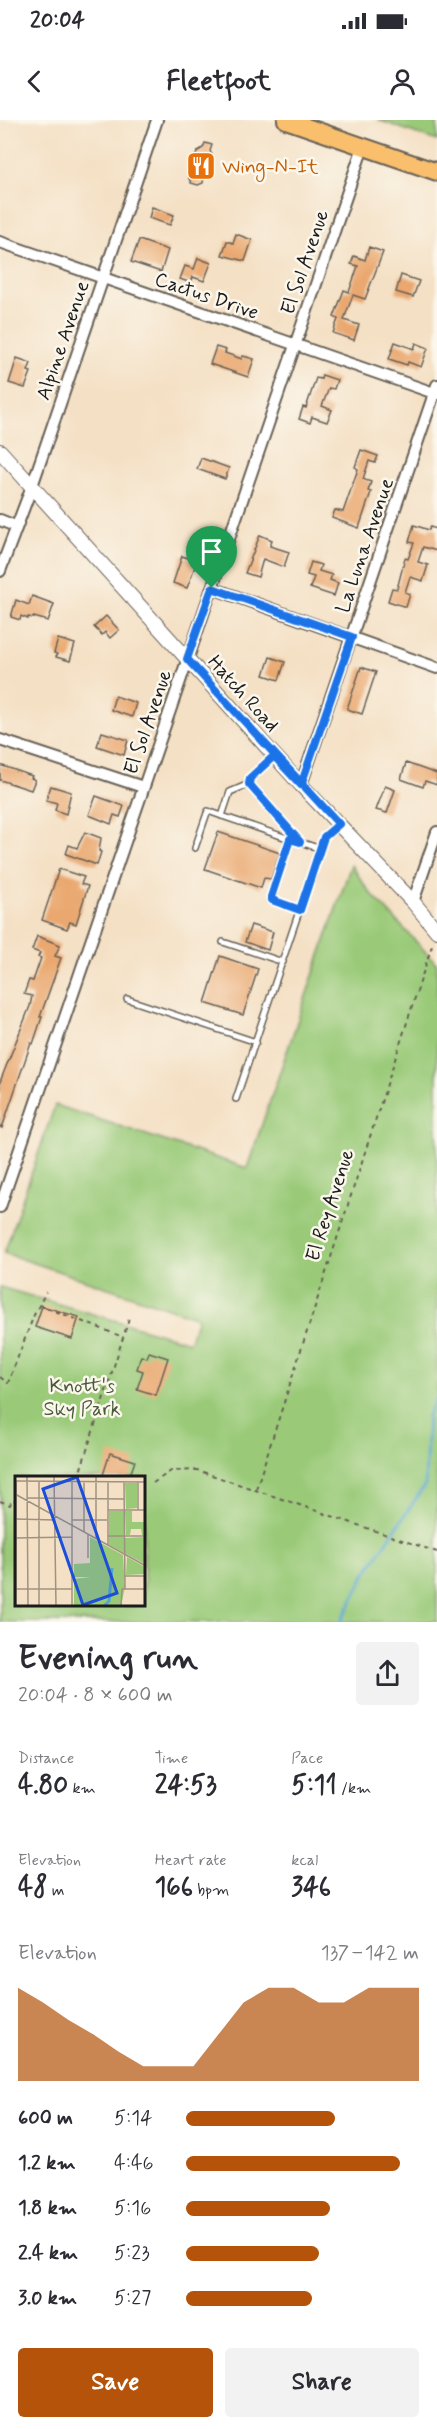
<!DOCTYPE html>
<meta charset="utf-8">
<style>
body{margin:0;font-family:Mynerve,sans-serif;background:#f2f2f3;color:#2b2b33;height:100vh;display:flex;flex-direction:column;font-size:22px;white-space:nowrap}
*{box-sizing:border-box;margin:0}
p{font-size:20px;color:#7c7c81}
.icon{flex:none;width:33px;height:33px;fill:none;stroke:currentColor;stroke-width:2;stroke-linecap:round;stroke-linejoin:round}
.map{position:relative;height:1502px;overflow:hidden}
.details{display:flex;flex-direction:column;background:#fff;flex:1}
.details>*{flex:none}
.pin{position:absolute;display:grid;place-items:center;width:51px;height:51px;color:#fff;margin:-62px -26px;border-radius:50% 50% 50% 0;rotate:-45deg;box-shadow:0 0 6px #0007}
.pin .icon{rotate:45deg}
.round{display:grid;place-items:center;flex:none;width:63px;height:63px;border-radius:6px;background:#f2f2f3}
.head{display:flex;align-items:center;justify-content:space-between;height:102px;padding:0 18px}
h1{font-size:33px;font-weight:800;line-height:45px}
.figures{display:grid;grid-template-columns:repeat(3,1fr);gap:9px;height:102px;padding:6px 18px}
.figures div{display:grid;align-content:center}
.figures b{font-size:26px;font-weight:800}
.figures small{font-size:16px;font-weight:400}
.figures p{font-size:16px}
.chart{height:168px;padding:12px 18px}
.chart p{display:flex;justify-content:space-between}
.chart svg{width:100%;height:108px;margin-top:6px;fill:#b45309;opacity:.7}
.button{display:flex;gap:12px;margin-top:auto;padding:12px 18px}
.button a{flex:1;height:69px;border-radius:6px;background:#b45309;color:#fff;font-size:24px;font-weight:800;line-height:69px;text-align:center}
.button a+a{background:#f2f2f3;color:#2b2b33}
ul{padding:0 18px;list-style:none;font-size:20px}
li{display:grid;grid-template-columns:96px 72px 1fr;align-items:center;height:45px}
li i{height:15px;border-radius:8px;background:#b45309}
.status{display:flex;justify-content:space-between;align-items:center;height:42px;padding:0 30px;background:#fff;direction:ltr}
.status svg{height:16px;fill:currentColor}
header{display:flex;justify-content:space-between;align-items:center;height:78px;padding:0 18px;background:#fff;font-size:27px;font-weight:800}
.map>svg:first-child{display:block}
.green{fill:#9aca78;stroke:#5b734a;stroke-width:1.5;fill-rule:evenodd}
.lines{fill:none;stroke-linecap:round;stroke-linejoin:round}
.stream{stroke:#54a5cf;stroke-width:3}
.building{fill:#eaa86f}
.service-casing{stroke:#686157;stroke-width:8}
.minor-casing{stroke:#686157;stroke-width:14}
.tertiary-casing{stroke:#686157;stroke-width:16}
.primary-casing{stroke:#686157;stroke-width:20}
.path{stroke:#686157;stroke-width:2;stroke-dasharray:4.5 4.5;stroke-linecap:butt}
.service{stroke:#fff;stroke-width:5}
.minor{stroke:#fff;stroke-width:10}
.tertiary{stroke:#fff;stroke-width:14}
.primary{stroke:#f9bf6d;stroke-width:16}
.route-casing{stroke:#fff;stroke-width:12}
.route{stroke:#1a73e8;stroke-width:8}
.labels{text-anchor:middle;stroke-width:5;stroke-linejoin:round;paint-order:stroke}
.food-label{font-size:20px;fill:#c56008;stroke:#fbf7ec;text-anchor:start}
.street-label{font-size:20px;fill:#1c1c1c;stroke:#fbf7ec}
.park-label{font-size:20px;fill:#48593c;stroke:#fbf7ec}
.inset-river{fill:none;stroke:#54a5cf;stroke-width:3}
.inset-road{fill:none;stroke:#9e9281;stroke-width:1.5}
.view{fill:#1d4ed8;fill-opacity:0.15;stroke:#1d4ed8;stroke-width:3}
.inset-edge{fill:none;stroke:#1c1c1c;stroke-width:3}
</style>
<div class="status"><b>20:04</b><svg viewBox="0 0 49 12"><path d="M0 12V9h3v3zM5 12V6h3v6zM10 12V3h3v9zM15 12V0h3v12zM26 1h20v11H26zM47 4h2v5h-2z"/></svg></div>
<header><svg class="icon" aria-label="back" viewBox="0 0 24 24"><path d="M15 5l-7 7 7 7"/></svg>Fleetfoot<svg class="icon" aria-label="person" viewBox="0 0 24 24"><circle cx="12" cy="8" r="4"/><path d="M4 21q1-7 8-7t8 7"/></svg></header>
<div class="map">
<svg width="437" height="1502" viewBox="0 0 437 1502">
<rect width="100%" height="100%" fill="#fbf7ec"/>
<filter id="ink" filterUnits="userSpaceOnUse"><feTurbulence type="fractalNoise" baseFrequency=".0167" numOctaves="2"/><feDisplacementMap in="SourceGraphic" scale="12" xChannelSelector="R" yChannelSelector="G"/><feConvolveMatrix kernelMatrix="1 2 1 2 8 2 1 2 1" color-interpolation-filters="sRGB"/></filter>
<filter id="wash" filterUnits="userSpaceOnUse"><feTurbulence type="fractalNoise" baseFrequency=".008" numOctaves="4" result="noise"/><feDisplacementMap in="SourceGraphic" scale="24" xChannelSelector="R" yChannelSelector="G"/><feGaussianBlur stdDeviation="1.35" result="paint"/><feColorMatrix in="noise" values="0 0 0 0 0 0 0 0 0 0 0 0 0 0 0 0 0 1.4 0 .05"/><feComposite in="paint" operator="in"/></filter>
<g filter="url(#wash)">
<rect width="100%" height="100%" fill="#f4e0c4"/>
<g class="green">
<polygon points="378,0 437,0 437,21"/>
<path d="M351,745L368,770L437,844V1502H0V1167L189,1222L198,1198L4,1133L55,985L247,1048ZM16,1358H144V1486H16Z"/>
</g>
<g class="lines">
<polyline class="stream" points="341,1502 366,1453 425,1365 428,1295 437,1277"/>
</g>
<g id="blocks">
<g class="building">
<polygon points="205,23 212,25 210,31 212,35 210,42 206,44 203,63 198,65 191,63 189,58 198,42 195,37 198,31 203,28"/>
<polygon points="152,87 174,95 170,105 149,98"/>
<polygon points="236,114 252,120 245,141 222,135 227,121 233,123"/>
<polygon points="139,120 168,130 161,152 131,142"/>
<polygon points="369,127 383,132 365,179 353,175 347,191 344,200 359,205 354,220 333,213 338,199 334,197 344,170 349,172 358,146 351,144 354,136 365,140"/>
<polygon points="198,138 211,143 204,161 193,157 191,163 180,159 185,146 194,149"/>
<polygon points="401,155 419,161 413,177 396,172"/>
<polygon points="395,222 414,229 416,223 428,228 421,247 408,242 407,245 389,239"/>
<polygon points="216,227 226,230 225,233 242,239 243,236 254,239 248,257 210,244"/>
<polygon points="17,238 31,243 28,251 31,252 25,268 9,263"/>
<polygon points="322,255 337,260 334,269 329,268 322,286 332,290 327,302 312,297 310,303 299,299 303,287 306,288 316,258 321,259"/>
<polygon points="361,330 378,336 375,343 369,341 363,359 371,362 368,371 371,372 359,408 332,398 335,390 343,392 358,349 355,347"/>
<polygon points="201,338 229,348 225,359 197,349"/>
<polygon points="414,405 429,410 430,407 437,409 437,431 423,427 418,442 428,445 423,461 410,457 405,472 410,474 406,487 388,481 392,468 397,469 405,438 408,439 414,423 409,422"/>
<polygon points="260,415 272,420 270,426 289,432 284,447 263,439 258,457 245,453"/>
<polygon points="182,436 197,441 187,468 173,463"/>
<polygon points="311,442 321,445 319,451 332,455 330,460 338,463 334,476 310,468 314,457 307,455"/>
<polygon points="32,476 54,484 48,501 34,497 34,498 28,497 28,499 21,496 20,500 11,497 16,480 29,485"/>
<polygon points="106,496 119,510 110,518 105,512 102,515 94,507"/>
<polygon points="58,519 75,524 70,541 56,537 57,534 54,533"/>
<polygon points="270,537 285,542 279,560 264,555"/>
<polygon points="361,547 376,552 362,594 347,589"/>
<polygon points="115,576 136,583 132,597 111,590"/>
<polygon points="102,612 128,620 124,635 97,626"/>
<polygon points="406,643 437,654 437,665 425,661 423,667 401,659"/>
<polygon points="0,645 32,656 31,658 35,660 31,670 0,660"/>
<polygon points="51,666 71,672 66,694 55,690 57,683 46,680"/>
<polygon points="385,666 395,670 387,693 376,690"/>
<polygon points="96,676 124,686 120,697 114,695 111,704 89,695"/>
<polygon points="85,712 101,718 99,731 101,732 97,745 66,734 69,725 77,728"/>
<polygon points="218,712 280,733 271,759 264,758 261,768 205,749"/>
<polygon points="59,749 84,757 81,764 88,766 76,804 70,802 67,809 42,800"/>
<polygon points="251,805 273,812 268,830 245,822"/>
<polygon points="37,816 60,825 55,836 61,838 40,897 42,897 33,924 31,923 2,1008 0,1007 0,962 30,886 32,876 24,874 29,860 33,861 41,838 38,837 40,833 32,830"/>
<polygon points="220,836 258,849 243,895 205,883"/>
<polygon points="42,1186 79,1197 72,1219 35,1207"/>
<polygon points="149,1232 168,1238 156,1275 137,1269 143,1251 137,1249 141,1236 147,1238"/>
<polygon points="110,1333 135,1341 129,1358 102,1358"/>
</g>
</g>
</g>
<g filter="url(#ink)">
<use href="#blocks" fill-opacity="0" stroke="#686157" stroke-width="1.5"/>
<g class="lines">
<g class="service-casing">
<g id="service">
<polyline points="273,637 250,658 249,664 300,722 321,729"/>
<polyline points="249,664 230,672 222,696 299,722"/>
<polyline points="290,719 271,777 272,780 300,790"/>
<polyline points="195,728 207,693 208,691 222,696"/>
<polyline points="223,822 283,842"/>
<polyline points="127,879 256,922"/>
<polyline points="236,979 324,717 337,705"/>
</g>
</g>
<g class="minor-casing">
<g id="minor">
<polyline points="0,122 437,274"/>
<polyline points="0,400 15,406"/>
<polyline points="0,451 32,366 157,0"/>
<polyline points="212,468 437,548"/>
<polyline points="0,620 143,667"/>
<polyline points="301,665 437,265"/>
<polyline points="413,782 437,712"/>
<polyline points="0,1087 363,27"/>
</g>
</g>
<g class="tertiary-casing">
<polyline id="tertiary" points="0,331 301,665 413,782 437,811"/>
</g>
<g class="primary-casing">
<polyline id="primary" points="286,0 437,52"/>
</g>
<g class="path">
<polyline points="39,1185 123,1217"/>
<polyline points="0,1257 8,1263 34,1195 46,1172"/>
<polyline points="78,1358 129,1199"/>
<polyline points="153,1363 171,1351 197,1350 437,1432"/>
<polyline points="256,1369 433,822"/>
<polyline points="0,1381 10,1385 12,1380 16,1381"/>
</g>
<use href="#service" class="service"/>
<use href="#minor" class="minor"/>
<use href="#tertiary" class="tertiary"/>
<use href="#primary" class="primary"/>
</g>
</g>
<g class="lines" filter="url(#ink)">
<g class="route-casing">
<polyline id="route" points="212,468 187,539 339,704 324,717 300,790 272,780 271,777 290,719 300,722 249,664 250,658 274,636 301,665 352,517 212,468"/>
</g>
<use href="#route" class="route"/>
</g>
<defs>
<g id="restaurant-square" transform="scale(1.5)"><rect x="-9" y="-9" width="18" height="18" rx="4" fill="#e8710a" stroke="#fbf7ec"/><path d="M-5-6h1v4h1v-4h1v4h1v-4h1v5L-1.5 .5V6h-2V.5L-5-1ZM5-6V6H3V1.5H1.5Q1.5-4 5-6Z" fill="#fff"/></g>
</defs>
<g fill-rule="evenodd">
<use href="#restaurant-square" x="201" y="46"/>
</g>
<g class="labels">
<g class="food-label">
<text x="222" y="53">Wing-N-It</text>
</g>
<g class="street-label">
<text transform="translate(304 142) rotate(-71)" y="7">El Sol Avenue</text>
<text transform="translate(207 175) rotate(19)" y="7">Cactus Drive</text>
<text transform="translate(62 220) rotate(-71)" y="7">Alpine Avenue</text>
<text transform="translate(364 425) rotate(-71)" y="7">La Luna Avenue</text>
<text transform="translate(244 573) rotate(48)" y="7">Hatch Road</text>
<text transform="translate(147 602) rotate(-71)" y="7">El Sol Avenue</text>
<text transform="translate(329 1085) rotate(-72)" y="7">El Rey Avenue</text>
</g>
<g class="park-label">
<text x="82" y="1272">Knott's<tspan x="82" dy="23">Sky Park</tspan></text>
</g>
</g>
<g transform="translate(15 1356)">
<rect width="130" height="130" fill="#f4e0c4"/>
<path d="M110,7H122V32L111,33ZM94,35H109L110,62L130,61V88L94,69ZM110,35H117V46H130V59H127L126,53H116L115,59H111ZM75,61L108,79L110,111L106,130H59V103L76,101H59V88L75,87ZM112,81L130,91V98L111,99Z" fill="#9aca78"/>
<path class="inset-river" d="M89,130L94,125L97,92"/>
<path class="inset-road" d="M12,0L13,130M39,0L41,130M81,0V62M0,5L131,6M1,5V130M57,5V130M69,5V56M24,6V130M109,6L110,113M123,6V34M0,18L131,90M13,22L109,23M93,34H131M0,43L40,44M57,44H92M93,60H131M1,62L57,61M93,69V5M73,82V58M110,100H131M1,113H57M106,130L107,113H131"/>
<path class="view" d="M62,1L102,117L68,129L28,13Z"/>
<rect width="130" height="130" class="inset-edge"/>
</g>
</svg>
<div class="pin" style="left:212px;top:468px;background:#1e9e55"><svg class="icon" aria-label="arrive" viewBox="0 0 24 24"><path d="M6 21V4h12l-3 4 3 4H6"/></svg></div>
</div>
<section class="details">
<div class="head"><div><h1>Evening run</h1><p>20:04 · 8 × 600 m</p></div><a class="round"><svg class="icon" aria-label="share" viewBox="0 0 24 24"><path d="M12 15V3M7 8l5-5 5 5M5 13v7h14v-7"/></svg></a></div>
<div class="figures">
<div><p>Distance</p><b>4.80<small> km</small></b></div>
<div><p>Time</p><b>24:53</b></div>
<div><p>Pace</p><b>5:11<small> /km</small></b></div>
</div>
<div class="figures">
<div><p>Elevation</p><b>48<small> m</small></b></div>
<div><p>Heart rate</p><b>166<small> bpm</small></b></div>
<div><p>kcal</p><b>346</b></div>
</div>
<div class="chart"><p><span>Elevation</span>137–142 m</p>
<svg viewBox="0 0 160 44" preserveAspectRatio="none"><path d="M0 44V6L10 12L20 19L30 25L40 32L50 38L60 38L70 38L80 25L90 12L100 6L110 6L120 12L130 12L140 6L150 6L160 6V44z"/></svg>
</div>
<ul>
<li><b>600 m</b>5:14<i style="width:64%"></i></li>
<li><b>1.2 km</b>4:46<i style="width:92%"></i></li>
<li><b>1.8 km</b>5:16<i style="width:62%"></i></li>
<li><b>2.4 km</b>5:23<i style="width:57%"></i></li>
<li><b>3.0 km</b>5:27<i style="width:54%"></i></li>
</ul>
<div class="button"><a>Save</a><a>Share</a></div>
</section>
